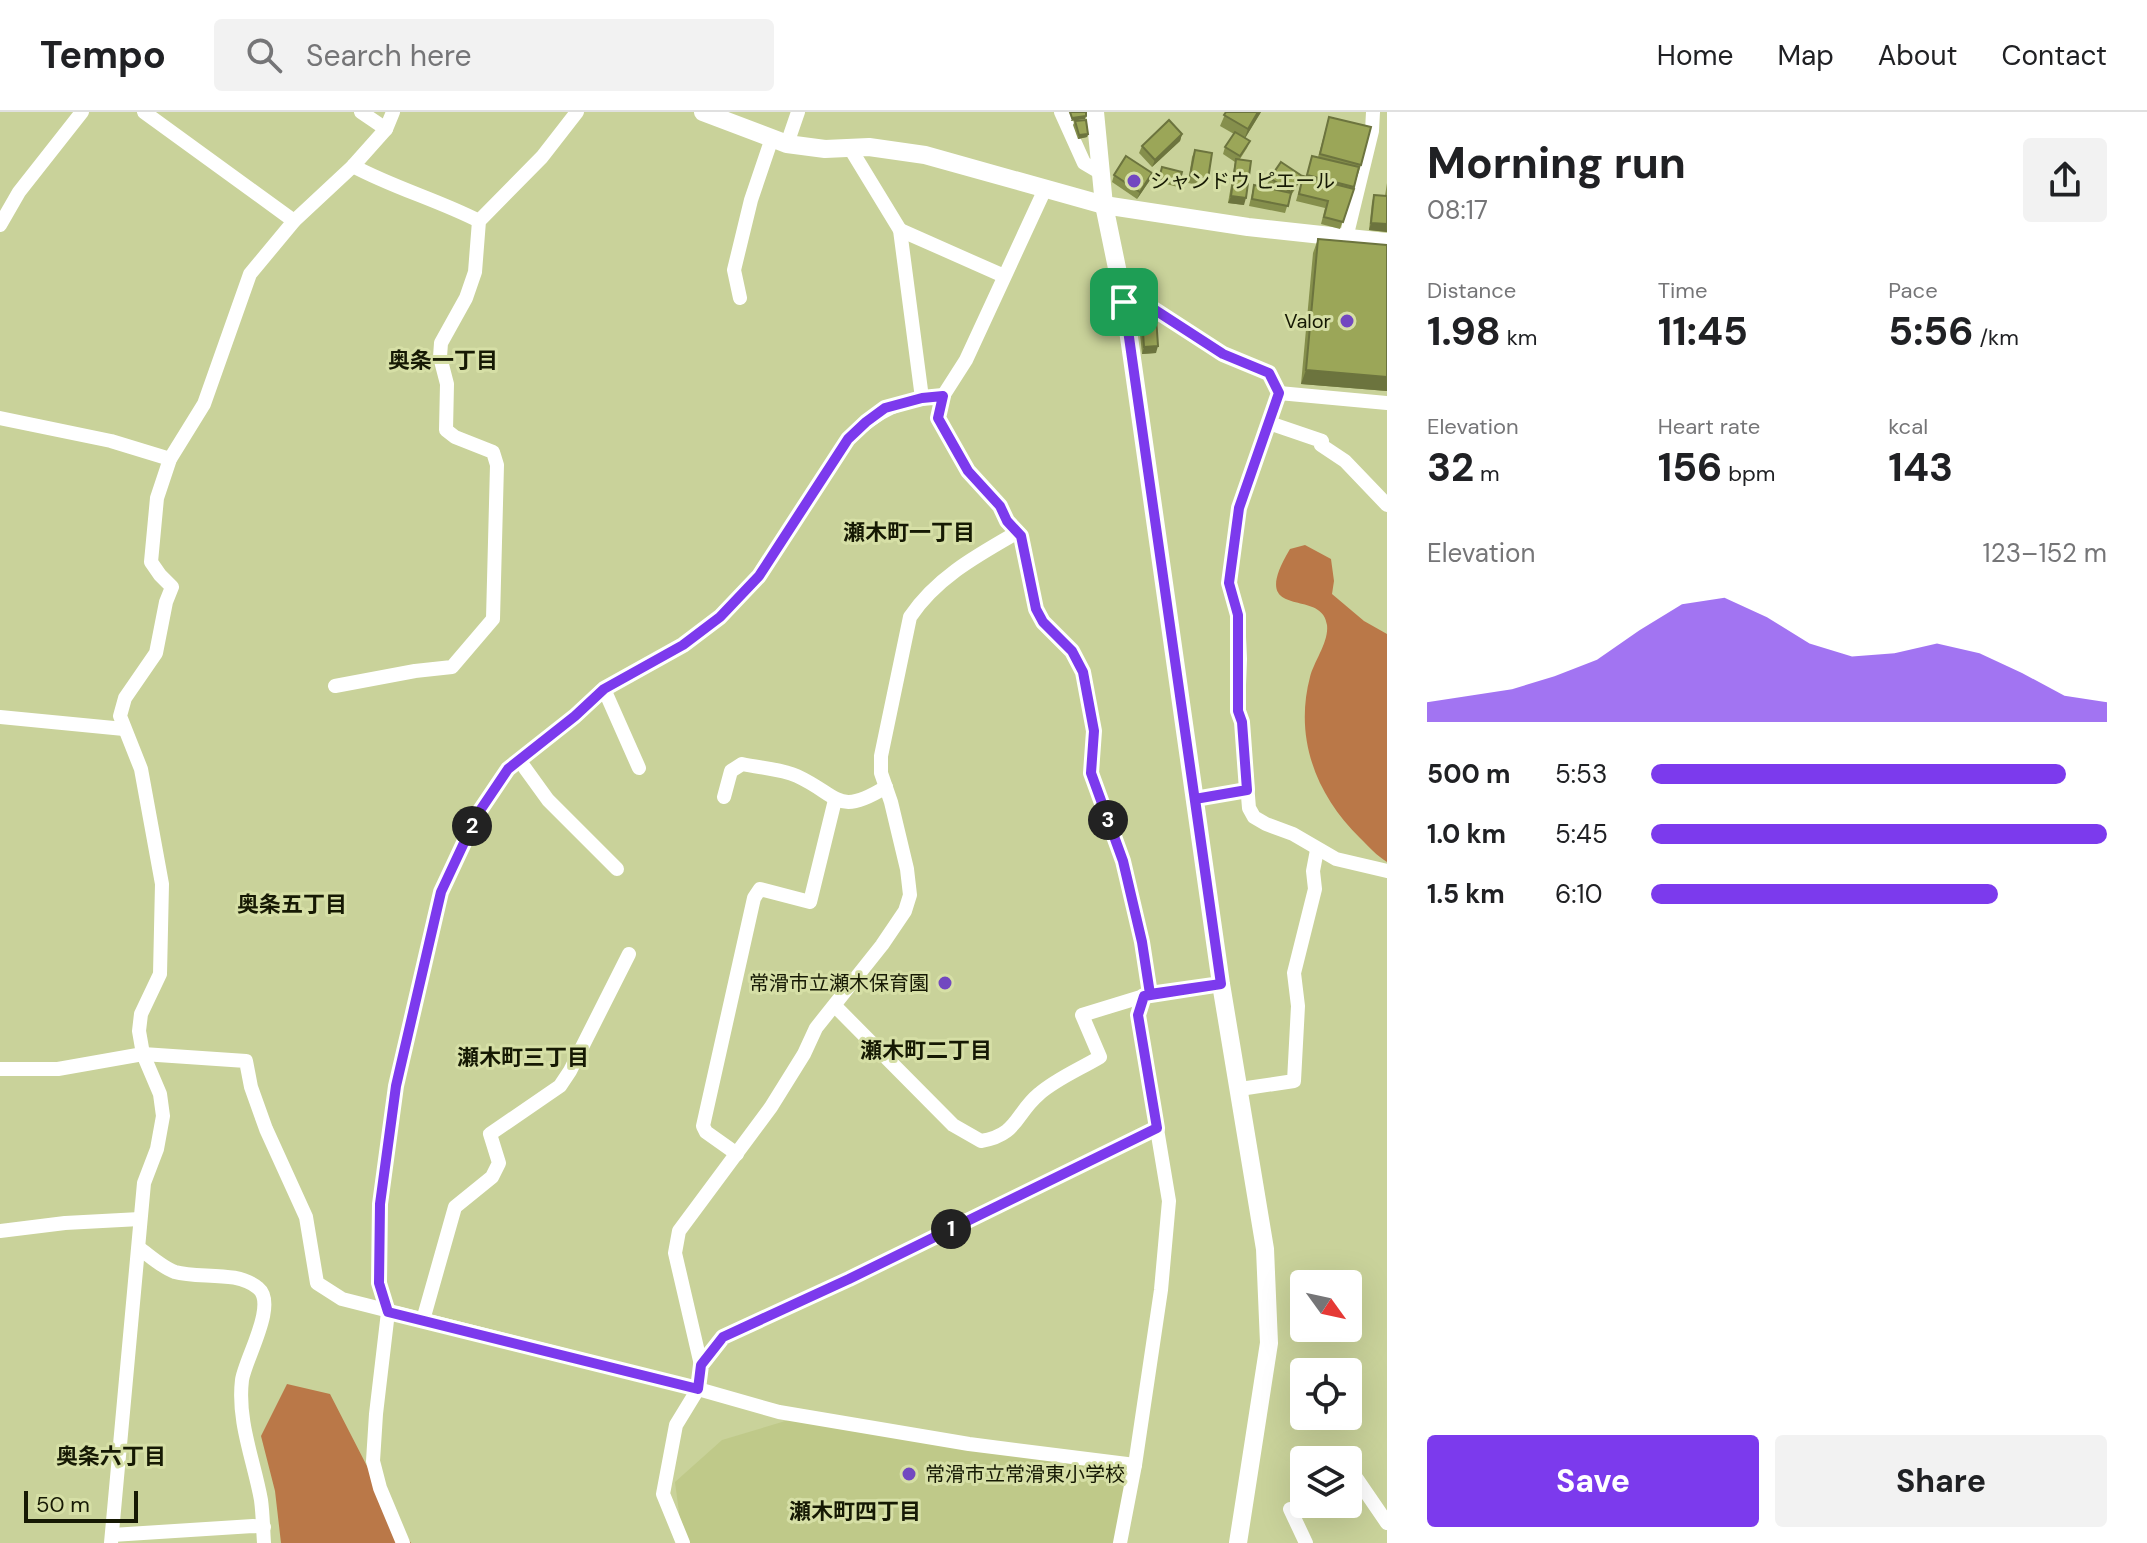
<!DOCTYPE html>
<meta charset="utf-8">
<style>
body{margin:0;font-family:"DM Sans","Noto Sans JP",sans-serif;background:#f2f2f2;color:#202124;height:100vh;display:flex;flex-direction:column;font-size:30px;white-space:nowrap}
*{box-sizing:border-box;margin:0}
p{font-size:26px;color:#757577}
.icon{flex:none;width:44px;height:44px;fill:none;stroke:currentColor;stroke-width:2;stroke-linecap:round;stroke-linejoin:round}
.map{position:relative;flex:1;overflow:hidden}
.details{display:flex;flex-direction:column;background:#fff;width:760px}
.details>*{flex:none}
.needle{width:52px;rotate:123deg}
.fabs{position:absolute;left:1290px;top:1158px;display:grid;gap:16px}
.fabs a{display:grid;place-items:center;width:72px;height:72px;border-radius:8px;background:#fff;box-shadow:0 8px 32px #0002;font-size:40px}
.scale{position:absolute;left:24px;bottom:20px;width:114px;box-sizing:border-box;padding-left:8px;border:4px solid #161904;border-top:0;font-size:22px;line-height:28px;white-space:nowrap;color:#161904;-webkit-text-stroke:6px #d6dfa6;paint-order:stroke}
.pin{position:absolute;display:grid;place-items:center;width:68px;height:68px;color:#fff;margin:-34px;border-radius:16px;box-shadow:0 4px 12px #0006}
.km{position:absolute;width:40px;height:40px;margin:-20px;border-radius:50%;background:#222;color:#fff;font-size:22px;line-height:40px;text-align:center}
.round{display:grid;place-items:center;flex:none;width:84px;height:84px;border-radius:8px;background:#f2f2f2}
.head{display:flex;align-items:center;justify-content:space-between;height:136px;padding:0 40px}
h1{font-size:44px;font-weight:700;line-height:60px}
.stats{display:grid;grid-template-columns:repeat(3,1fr);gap:12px;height:136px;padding:8px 40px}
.stats div{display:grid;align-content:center}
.stats b{font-size:40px;font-weight:700}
.stats small{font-size:22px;font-weight:400}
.stats p{font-size:22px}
.chart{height:224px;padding:16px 40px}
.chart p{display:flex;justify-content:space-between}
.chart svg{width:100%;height:144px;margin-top:8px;fill:#7c3aed;opacity:.7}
.primary-button{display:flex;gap:16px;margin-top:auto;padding:16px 40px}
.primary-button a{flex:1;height:92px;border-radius:8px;background:#7c3aed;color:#fff;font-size:32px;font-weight:700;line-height:92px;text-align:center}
.primary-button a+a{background:#f2f2f2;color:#202124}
ul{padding:0 40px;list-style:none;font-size:26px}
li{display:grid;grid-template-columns:128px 96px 1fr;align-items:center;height:60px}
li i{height:20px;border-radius:10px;background:#7c3aed}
header{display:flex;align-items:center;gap:48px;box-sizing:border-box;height:112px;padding:0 40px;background:#fff;border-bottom:2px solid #e0e0e0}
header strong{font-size:38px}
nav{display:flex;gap:44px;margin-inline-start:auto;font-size:28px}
.search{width:560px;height:72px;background:#f2f2f2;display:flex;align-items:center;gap:20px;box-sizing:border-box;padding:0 28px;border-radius:8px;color:#757577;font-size:30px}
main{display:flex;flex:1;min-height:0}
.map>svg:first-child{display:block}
.built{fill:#bfc989}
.forest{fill:#ba7848}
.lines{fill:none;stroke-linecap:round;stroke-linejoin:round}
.minor{stroke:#fff;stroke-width:14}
.tertiary{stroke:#fff;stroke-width:18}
.wall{fill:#858f4c}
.shaded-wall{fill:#6c743e}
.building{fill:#9ba658;stroke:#6c743e;stroke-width:2}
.route-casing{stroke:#fff;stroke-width:16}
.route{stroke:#7c3aed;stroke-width:10}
.poi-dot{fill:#7248c0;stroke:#d6dfa6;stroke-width:3}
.labels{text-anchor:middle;stroke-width:6;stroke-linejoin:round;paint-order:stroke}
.poi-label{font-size:20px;fill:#161904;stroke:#d6dfa6;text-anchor:start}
.neighbourhood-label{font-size:22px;font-weight:bold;fill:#161904;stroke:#d6dfa6}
</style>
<header>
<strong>Tempo</strong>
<div class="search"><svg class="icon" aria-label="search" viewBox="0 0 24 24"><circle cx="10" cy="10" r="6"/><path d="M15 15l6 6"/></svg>Search here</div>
<nav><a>Home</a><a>Map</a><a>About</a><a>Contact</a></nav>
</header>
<main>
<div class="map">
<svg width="1387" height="1431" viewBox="0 0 1387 1431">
<rect width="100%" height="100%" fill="#c9d29a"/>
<polygon class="built" points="802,1304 1135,1353 1120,1431 683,1431 675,1370 722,1328"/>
<g class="forest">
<path d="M1305,433L1331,447L1334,469L1332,482L1364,509L1387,522V750C1377,744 1368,734 1360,726C1316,683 1294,626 1310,565C1314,549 1329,530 1327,513C1323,474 1245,512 1290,437Z"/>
<polygon points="287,1272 330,1282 389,1397 411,1431 281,1431 275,1379 261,1324"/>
</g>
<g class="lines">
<g class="minor">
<polyline points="144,0 294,109"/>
<polyline points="361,0 386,17"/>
<polyline points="1061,0 1084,51 1101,61"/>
<polyline points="787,32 798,0"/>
<polyline points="850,36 900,118 922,286"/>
<path d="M353,54C394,76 438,88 479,109"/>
<polyline points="1045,77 966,248 943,284 938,306 968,359 1000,394 1007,409 1021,424 1036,497 1043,510 1072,539 1083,560 1094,619 1091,661 1123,749 1142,830 1150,882"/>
<polyline points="0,113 19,80 82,0"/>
<polyline points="900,118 1004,164"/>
<polyline points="1346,126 1372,19 1373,0"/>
<polyline points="740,186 734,158 751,88 772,26"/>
<polyline points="1124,190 1152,196 1223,242 1269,261 1279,281 1387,291"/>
<polyline points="1279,281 1239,396 1229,471 1238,503 1240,547 1238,599 1242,610 1249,696 1254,705 1266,712 1293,722 1336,747 1387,759"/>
<polyline points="0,306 111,329 170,347"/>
<polyline points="1269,311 1322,329 1321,333 1345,349 1387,393"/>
<polyline points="335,574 415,559 452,555 493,507 497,353 493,340 455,325 446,318 447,272 440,245 441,231 466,186 475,160 479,109 542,45 577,0"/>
<polyline points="604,577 639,656"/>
<polyline points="0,605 124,617"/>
<polyline points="519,648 548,688 617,757"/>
<path d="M724,685L731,659L742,652C760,656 782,657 797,664C840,684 837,705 886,675"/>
<polyline points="1195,687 1247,678"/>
<path d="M835,894L953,1013L981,1029C1018,1023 1015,1002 1039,982C1056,967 1080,957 1100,945L1082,903L1144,884"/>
<polyline points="0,957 58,957 143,942 246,949 251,975 266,1017 306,1105 317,1171 342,1187 698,1277 779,1300 969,1332 1135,1353"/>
<polyline points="1240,977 1294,969 1298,894 1294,861 1315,777 1313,759 1317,738"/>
<polyline points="737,1042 706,1020 703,1014 754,786 760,777 810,790 835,688"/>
<polyline points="0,1119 65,1111 140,1107"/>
<path d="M139,1136C150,1144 163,1156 175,1160C199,1167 237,1158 258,1176C278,1192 245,1247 242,1268C237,1309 254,1349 261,1388C263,1403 263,1417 264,1431"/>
<polyline points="423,1208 455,1095 492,1065 499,1051 490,1022 560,974 570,959 629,842"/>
<polyline points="701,1253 723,1225 849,1167 1157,1016"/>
<polyline points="1348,1354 1387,1411"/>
<polyline points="1290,1397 1306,1431"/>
<polyline points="112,1423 253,1414 264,1415"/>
<polyline points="111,1431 144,1071 157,1037 163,1004 160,982 143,942 139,919 141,902 160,862 162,772 141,657 120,604 125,586 156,541 166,490 172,475 160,463 151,450 157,386 170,347 204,292 250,162 294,109 353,54 386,17 393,0"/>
<path d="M403,1431L380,1376L373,1349L376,1302L388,1200L379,1171L380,1092L396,974L441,780L477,703L508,657L575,604L604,577L683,533L720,505L759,464L848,327C879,297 899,288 943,284"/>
<path d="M683,1431L663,1382L676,1313L698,1277L701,1253L675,1141L679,1119L771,995L804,942L816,916L882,833L905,799L910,783L907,757L891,690L881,661V644L910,505C937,465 978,443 1018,420"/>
<polyline points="1120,1431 1135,1353 1161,1178 1169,1089 1138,903 1144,884 1221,872"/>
</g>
<g class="tertiary">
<polyline points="703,0 787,32 825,37 869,35 925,43 1104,93 1248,115 1387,130"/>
<polyline points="1095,0 1104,93 1124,190 1221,872 1265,1137 1269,1231 1238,1431"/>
</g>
</g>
<g class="wall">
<polygon points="1226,0 1261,0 1245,26 1250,29 1247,36 1240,47 1244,93 1228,91 1235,50 1223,42 1225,35 1234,22 1220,14"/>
<polygon points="1329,5 1361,53 1340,117 1321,112 1325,96 1296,89 1301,71 1303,64 1306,65 1312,44 1318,45"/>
<polygon points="1075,9 1088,22 1087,25 1078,27 1073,13"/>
<polygon points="1182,22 1180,29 1152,55 1139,41 1142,34"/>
<polygon points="1195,38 1208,67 1205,74 1188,71 1192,45"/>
<polygon points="1162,55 1182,60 1178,75 1158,70"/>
<polygon points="1152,61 1150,68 1137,87 1112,70 1114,63"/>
<polygon points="1302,64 1299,71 1290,85 1285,101 1249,94 1254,73 1275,77 1267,73 1270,66"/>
<polygon points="1387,71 1387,120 1369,118 1372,90 1374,83 1385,84"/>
<polygon points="1318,127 1387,133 1387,279 1301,272 1313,141"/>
<polygon points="1142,205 1156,241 1142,242 1139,212"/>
</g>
<g class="shaded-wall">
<polygon points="1258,0 1261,0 1244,28 1248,17"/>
<polygon points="1086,4 1085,7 1071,9 1072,6"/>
<polygon points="1088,22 1087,25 1078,27 1079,23"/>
<polygon points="1182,22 1180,29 1152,55 1155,48"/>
<polygon points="1152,61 1150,68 1137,87 1140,80"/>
<polygon points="1231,84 1246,86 1244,93 1228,91"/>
<polygon points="1371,111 1387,112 1387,120 1369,118"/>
<polygon points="1158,234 1156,241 1142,242 1144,235"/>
<polygon points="1306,258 1387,265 1387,279 1301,272"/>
</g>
<g class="building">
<polygon points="1070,0 1086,0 1086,4 1072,6"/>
<polygon points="1226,0 1258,0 1248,17 1224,3"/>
<polygon points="1329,5 1371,15 1361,53 1320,42"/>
<polygon points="1086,8 1088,22 1079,23 1075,9"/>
<polygon points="1169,8 1182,22 1155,48 1142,34"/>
<polygon points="1235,20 1250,29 1240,44 1225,35"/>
<polygon points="1195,38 1212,41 1208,67 1190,64"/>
<polygon points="1126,44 1152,61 1140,80 1114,63"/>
<polygon points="1312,44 1359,55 1354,75 1307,63"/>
<polygon points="1236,47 1251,49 1246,86 1231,84"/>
<polygon points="1281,50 1302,64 1291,80 1270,66"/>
<polygon points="1162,55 1182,60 1179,71 1159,67"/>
<polygon points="1303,64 1354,77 1343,110 1324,105 1328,89 1299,82"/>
<polygon points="1254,73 1291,81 1288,94 1252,87"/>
<polygon points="1374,83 1387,84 1387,112 1371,111"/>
<polygon points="1318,127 1387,133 1387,265 1306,258"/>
<polygon points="1156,204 1158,234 1144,235 1142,205"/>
</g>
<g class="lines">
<g class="route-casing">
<polyline id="route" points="1124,190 1221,872 1144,884 1138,903 1157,1016 849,1167 723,1225 701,1253 698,1277 388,1200 379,1171 380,1092 396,974 441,780 477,703 508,657 575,604 604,577 683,533 720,505 759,464 848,327 866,310 885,296 922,286 943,284 938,306 968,359 1000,394 1007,409 1021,424 1036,497 1043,510 1072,539 1083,560 1094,619 1091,661 1123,749 1142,830 1150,882 1221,872 1195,687 1247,678 1242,610 1238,599 1238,503 1229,471 1239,396 1279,281 1269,261 1223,242 1152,196 1124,190"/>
</g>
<use href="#route" class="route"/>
</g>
<g class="poi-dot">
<circle cx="1134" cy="69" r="8"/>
<circle cx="1347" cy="209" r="8"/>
<circle cx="945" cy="871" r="8"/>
<circle cx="909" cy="1362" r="8"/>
</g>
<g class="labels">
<g class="poi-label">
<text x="1150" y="76">シャンドウ ピエール</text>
<text x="1331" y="216" text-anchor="end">Valor</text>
<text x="929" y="878" text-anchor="end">常滑市立瀬木保育園</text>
<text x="925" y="1369">常滑市立常滑東小学校</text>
</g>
<g class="neighbourhood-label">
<text x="443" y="256">奥条一丁目</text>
<text x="909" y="428">瀬木町一丁目</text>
<text x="292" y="800">奥条五丁目</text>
<text x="926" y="946">瀬木町二丁目</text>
<text x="523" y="953">瀬木町三丁目</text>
<text x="111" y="1352">奥条六丁目</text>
<text x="855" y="1407">瀬木町四丁目</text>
</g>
</g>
</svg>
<div class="fabs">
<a><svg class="needle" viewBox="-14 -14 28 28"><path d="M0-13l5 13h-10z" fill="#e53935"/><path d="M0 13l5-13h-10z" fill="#757577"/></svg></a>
<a><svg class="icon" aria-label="locate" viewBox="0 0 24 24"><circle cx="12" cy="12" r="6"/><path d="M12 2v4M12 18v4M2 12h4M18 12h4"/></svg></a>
<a><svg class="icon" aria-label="layers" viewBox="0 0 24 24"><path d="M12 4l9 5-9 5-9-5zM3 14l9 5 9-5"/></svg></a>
</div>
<div class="scale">50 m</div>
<div class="pin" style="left:1124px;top:190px;background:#1e9e55"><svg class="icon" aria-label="arrive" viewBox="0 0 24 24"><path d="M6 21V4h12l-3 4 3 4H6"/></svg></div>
<b class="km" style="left:951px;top:1117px">1</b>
<b class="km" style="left:472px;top:714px">2</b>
<b class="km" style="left:1108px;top:708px">3</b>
</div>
<section class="details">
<div class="head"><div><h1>Morning run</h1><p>08:17</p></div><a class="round"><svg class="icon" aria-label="share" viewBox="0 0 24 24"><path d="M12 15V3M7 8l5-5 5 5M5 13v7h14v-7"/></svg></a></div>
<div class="stats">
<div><p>Distance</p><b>1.98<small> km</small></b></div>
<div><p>Time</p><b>11:45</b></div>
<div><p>Pace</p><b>5:56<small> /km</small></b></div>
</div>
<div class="stats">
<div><p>Elevation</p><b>32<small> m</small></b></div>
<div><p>Heart rate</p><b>156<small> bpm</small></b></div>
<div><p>kcal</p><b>143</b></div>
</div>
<div class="chart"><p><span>Elevation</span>123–152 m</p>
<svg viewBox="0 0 160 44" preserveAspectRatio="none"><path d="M0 44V38L10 36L20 34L30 30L40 25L50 16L60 8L70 6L80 12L90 20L100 24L110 23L120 20L130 23L140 29L150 36L160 38V44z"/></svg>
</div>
<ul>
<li><b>500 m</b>5:53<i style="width:91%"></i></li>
<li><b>1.0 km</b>5:45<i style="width:100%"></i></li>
<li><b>1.5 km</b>6:10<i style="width:76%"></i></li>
</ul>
<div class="primary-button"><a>Save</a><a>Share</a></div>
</section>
</main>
